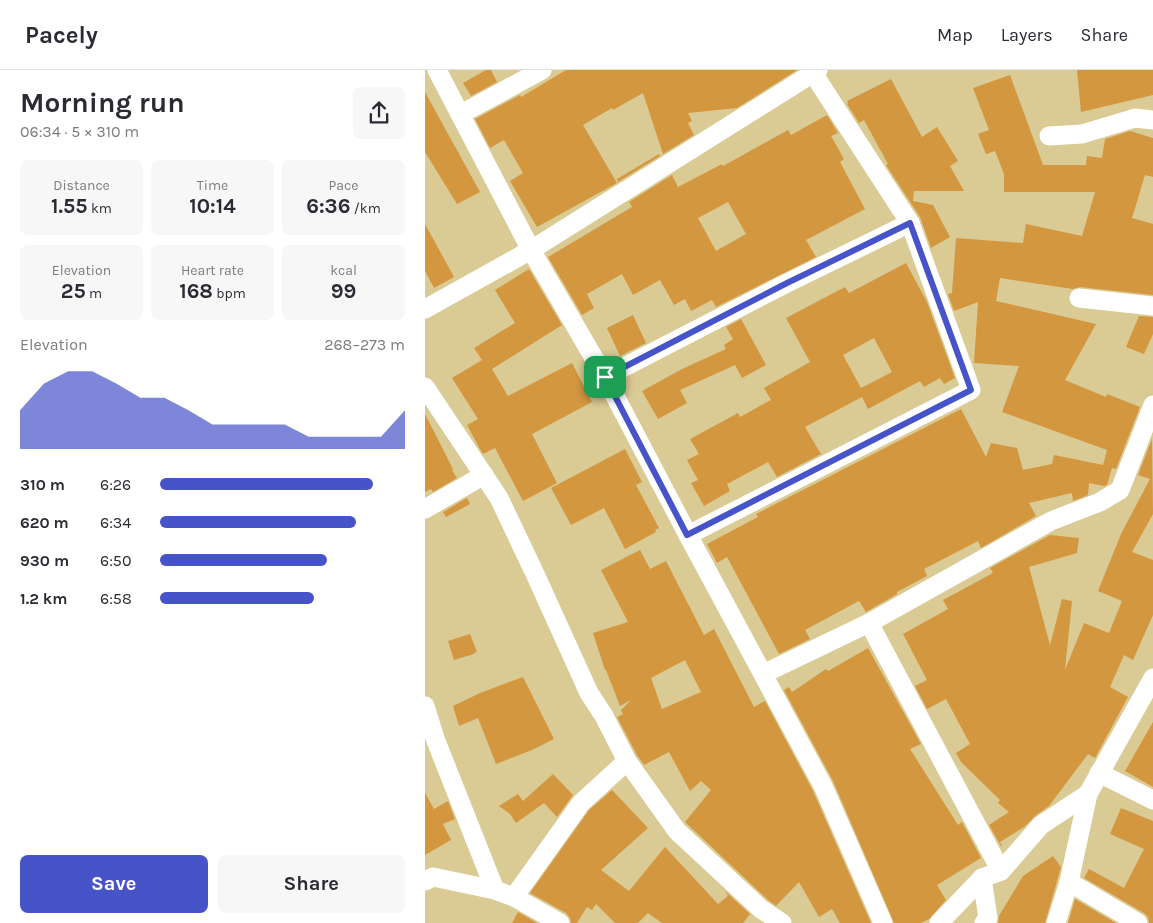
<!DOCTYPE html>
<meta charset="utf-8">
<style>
body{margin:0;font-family:Karla,sans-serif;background:#f7f7f7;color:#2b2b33;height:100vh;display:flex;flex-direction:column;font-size:19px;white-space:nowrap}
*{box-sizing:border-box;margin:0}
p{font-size:16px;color:#7c7c81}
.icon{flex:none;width:28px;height:28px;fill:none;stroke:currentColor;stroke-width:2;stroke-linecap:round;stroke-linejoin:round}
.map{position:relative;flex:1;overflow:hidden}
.side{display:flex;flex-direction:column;background:#fff;width:425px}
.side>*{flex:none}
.pin{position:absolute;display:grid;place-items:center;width:42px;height:42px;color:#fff;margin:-21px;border-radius:10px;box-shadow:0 2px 8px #0006}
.round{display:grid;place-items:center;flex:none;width:52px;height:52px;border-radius:8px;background:#f7f7f7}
.overview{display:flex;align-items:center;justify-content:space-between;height:85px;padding:0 20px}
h1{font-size:28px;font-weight:700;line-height:38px}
.figures{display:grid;grid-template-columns:repeat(3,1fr);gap:8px;height:85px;padding:5px 20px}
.figures div{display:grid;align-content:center;border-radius:8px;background:#f7f7f7;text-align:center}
.figures b{font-size:21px;font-weight:700}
.figures small{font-size:14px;font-weight:400}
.figures p{font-size:14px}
.chart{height:140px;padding:10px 20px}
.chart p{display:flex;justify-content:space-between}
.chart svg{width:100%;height:90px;margin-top:5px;fill:#4753c8;opacity:.7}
.action{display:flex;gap:10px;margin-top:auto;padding:10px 20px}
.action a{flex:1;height:58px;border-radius:8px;background:#4753c8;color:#fff;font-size:20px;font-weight:700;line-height:58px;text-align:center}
.action a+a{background:#f7f7f7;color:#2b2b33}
ul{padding:0 20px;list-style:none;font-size:16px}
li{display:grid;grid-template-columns:80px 60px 1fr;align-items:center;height:38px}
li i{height:12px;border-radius:6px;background:#4753c8}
header{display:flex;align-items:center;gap:30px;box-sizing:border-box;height:70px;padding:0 25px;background:#fff;border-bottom:1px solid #e1e1e2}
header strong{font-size:24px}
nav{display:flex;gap:28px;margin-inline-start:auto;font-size:18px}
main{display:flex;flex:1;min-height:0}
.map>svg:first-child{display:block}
.building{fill:#d39740;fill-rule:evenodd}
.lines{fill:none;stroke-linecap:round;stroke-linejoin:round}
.street{stroke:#fff;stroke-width:19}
.route-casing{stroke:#fff;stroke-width:10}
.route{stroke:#4753c8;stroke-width:6}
</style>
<header>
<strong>Pacely</strong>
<nav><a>Map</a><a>Layers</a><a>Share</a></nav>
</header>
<main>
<section class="side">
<div class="overview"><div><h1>Morning run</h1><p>06:34 · 5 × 310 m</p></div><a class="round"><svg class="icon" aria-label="share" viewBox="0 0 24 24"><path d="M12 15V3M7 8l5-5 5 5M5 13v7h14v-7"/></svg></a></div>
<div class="figures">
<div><p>Distance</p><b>1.55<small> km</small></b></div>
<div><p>Time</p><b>10:14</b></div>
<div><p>Pace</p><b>6:36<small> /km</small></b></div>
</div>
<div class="figures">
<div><p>Elevation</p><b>25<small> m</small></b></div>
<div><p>Heart rate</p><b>168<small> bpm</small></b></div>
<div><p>kcal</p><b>99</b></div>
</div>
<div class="chart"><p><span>Elevation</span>268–273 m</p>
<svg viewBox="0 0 160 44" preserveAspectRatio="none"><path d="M0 44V25L10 12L20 6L30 6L40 12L50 19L60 19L70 25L80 32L90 32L100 32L110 32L120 38L130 38L140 38L150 38L160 25V44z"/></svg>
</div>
<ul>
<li><b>310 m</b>6:26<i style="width:87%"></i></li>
<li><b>620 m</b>6:34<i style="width:80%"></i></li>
<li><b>930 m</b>6:50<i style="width:68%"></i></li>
<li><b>1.2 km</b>6:58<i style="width:63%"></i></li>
</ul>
<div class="action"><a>Save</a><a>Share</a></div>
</section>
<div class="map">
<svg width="728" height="853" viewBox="0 0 728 853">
<rect width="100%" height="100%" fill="#daca94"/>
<g class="building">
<polygon points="61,0 66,0 72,12 46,26 38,13"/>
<polygon points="141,0 372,0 312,38 263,43 267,51 263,53 269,65 238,84 218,23 188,40 187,38 158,55 192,113 112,157 85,111 98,103 79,70 65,78 50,49 95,25 96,27"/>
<polygon points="652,0 728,0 728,25 656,42"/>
<polygon points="585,5 618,95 661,95 662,86 677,88 680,69 705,61 728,68 728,107 720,105 707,148 728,154 728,225 655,217 648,219 575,208 571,231 671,254 640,310 681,327 682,324 715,337 691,399 687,398 682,415 679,416 664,413 663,425 648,431 647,423 604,433 611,446 556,478 553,471 499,499 502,506 472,522 472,524 441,542 434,531 380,560 385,569 354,584 302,487 292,493 282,474 333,447 331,444 536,339 561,387 566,373 592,378 598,400 627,394 629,385 678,395 682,380 577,342 594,296 549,293 553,232 529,241 523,224 527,223 531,168 598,173 601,154 657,166 670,122 579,122 579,104 570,81 561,84 553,64 564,60 548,18"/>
<polygon points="466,9 497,67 512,57 533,91 525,96 539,121 489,121 488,131 508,135 525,167 506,178 495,147 461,95 463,94 439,50 434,53 422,34 423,33 422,31"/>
<polygon points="0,22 55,122 32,134 0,82"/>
<path d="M402,45L413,63L406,66L419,89L415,92L440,139L381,170L391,187L291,237L287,230L266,241L260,229L249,235L235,210L208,225L197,204L162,224L169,238L157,245L123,187L207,137L204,132L247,105L253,117L297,94L298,96L363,60L366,65ZM303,132L321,164L291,181L273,148Z"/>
<polygon points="234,84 235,86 193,112 192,109"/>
<polygon points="0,154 29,207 9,218 0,201"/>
<path d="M481,193L502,232L530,308L519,314L515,308L499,317L495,311L443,339L437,327L380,357L396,384L352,407L343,392L302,414L305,421L279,436L266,413L273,410L262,390L274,384L265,369L313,343L315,347L346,330L339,318L385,292L361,248L420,217L424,223ZM449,268L467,302L436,318L418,285Z"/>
<polygon points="104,199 137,255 67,299 83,326 147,293 167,332 107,364 132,413 98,431 70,378 58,384 56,381 42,355 53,349 27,308 57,290 49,278 90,253 70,220"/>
<polygon points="208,245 221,273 195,286 182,258"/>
<polygon points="714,246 728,247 728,264 719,284 701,277"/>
<polygon points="316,249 341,295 317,308 310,295 255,320 262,333 233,349 217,321 257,299 301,279 299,275 308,269 301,257"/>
<polygon points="0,344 28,399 27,400 32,408 8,422 6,419 0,422"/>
<polygon points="727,369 728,444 707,482 728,490 728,545 708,590 699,585 685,617 703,627 670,688 663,684 624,736 610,746 599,757 575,772 577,776 576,776 564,755 584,742 573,733 575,730 536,692 531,683 545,674 521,629 502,639 490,616 502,610 478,564 523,539 518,530 568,503 565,498 625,465 654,468 652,483 604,497 625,575 637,529 647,531 640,600 659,553 684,563 697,531 673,521 696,464 725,409 713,405"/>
<polygon points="200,379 217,412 211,415 234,458 230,460 231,462 200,479 179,438 146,455 126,418"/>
<polygon points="42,428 45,434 21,447 18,442"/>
<path d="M215,480L225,499L241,491L279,565L289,559L329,637L340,631L388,721L446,853H415L407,839L394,847L374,812L351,836L343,830L260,752L286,720L276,711L265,721L244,682L219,695L212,685L192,647L198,644L196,640L206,630L195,636L181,600H180L168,563L203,552L176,500ZM260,590L276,622L237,639L226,608Z"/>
<polygon points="45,564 52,582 49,583 49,584 29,590 23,571"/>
<polygon points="443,578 496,674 485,679 533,755 537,752 556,788 512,815 521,830 504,849 496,853 469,853 408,711 359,620 364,617 367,622 401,599 403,601"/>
<polygon points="98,607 129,669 107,680 71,694 53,648 34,656 28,636 55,623"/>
<polygon points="728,652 728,717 700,701"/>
<polygon points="128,704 148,725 132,747 119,733 91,753 85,744 74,736 93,724 98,731"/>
<polygon points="187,720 223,758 176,800 204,821 240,777 293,834 303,826 300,821 325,844 318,853 237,853 223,843 213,853 190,853 171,834 167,840 162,837 152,853 146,853 145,848 141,843 105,823 164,740"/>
<polygon points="0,723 9,739 23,731 30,749 18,754 26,770 0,785"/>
<polygon points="696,738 728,751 728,853 724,853 723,847 719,843 659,808 664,799 699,818 719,779 685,764"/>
<polygon points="628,786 636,797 620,853 573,853 574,846 598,806"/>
<polygon points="650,829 691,853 643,853"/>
<polygon points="93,842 112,853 87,853"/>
</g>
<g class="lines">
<g class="street">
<polyline points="12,0 106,180 180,307 263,465 398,716 458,853"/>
<polyline points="36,44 117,0"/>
<polyline points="624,66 657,64 710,48 728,50"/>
<polyline points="654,228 728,236"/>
<polyline points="0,239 106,180 393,0"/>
<polyline points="180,307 360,214 485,153"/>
<polyline points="0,317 74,428 111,506 164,623 179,646 202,691 252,761 336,839 357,853"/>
<polyline points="0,439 59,405"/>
<polyline points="263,465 546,320 485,153 386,0"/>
<polyline points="444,553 576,801"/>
<polyline points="338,604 444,553 626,451 675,432 695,420 728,335"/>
<polyline points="0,636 11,671 70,820"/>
<polyline points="674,703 728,730"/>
<polyline points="557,808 563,848 559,853"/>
<polyline points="0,811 8,807 70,820 89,827 135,853"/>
<polyline points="644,812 713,853"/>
<polyline points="89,827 156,733 202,691"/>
<polyline points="514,853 557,808 576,801 616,755 663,724"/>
<polyline points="631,853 644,812 663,724 728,608"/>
</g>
</g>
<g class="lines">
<g class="route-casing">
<polygon id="route" points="485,153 546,320 262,465 180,307 360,214"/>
</g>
<use href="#route" class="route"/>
</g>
</svg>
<div class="pin" style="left:180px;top:307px;background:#1e9e55"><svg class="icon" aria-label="arrive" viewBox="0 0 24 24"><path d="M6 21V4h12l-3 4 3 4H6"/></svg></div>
</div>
</main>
